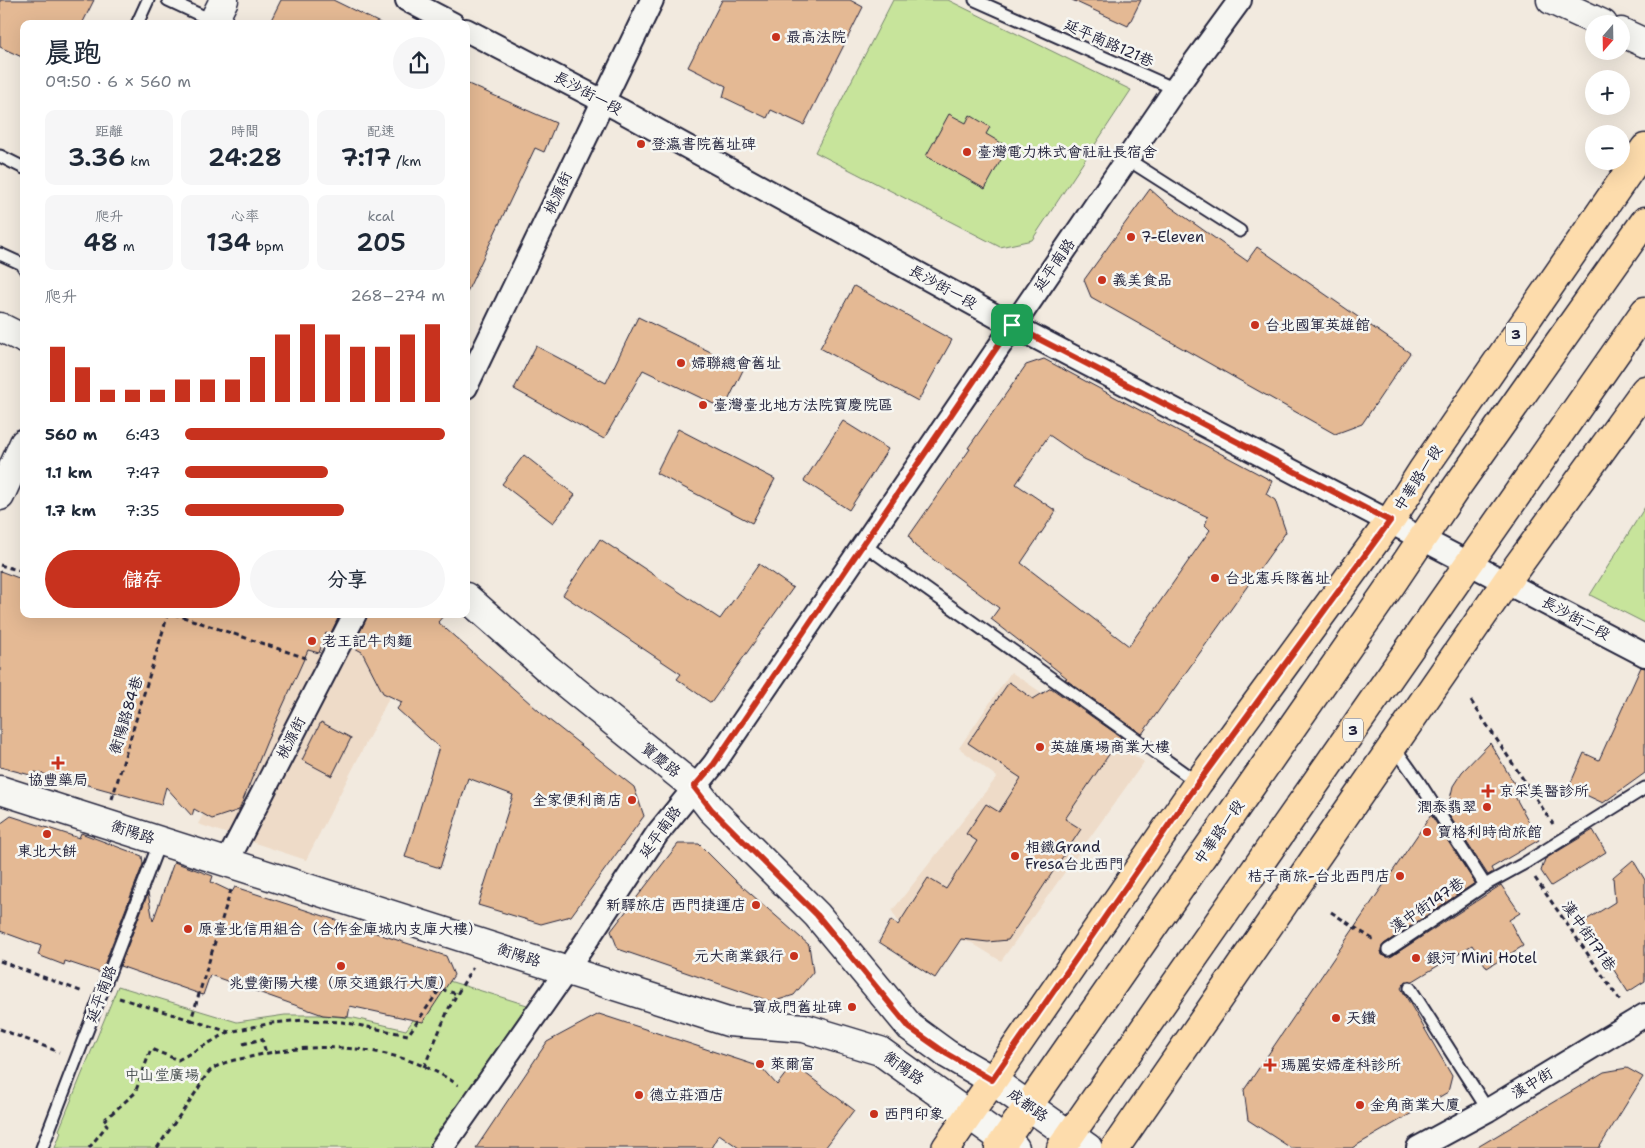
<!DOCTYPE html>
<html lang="zh-TW">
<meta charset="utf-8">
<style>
body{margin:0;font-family:"Shantell Sans","LXGW WenKai TC",sans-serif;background:#f6f6f7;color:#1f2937;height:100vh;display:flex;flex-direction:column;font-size:19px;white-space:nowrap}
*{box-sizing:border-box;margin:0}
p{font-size:16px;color:#747a83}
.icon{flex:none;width:28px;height:28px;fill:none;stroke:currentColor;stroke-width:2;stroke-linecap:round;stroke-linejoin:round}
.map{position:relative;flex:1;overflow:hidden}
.details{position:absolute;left:20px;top:20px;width:450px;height:598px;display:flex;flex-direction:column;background:#fff;border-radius:10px;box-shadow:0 5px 20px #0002}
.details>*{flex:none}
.needle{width:32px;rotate:200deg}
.controls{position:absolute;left:1585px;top:15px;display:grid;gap:10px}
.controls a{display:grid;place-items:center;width:45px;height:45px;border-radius:50%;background:#fff;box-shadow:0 5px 20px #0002;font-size:25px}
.pin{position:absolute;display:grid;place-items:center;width:42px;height:42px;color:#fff;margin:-21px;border-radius:10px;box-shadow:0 2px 8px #0006}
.round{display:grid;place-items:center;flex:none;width:52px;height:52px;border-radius:26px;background:#f6f6f7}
.summary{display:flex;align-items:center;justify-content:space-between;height:85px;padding:0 25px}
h1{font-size:28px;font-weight:600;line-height:38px}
.figures{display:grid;grid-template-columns:repeat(3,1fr);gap:8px;height:85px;padding:5px 25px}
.figures div{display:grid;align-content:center;border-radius:10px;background:#f6f6f7;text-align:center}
.figures b{font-size:25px;font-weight:600}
.figures small{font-size:14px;font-weight:400}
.figures p{font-size:14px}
.chart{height:140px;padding:10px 25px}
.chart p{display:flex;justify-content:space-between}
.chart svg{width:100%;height:90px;margin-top:5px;stroke:#c8321e;stroke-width:6}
.action{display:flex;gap:10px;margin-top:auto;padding:10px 25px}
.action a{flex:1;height:58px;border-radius:30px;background:#c8321e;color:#fff;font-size:20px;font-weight:600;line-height:58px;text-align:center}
.action a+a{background:#f6f6f7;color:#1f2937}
ul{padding:0 25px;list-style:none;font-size:16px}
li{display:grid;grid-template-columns:80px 60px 1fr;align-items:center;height:38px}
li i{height:12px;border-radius:6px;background:#c8321e}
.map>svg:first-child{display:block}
.built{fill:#eedbc8}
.green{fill:#c7e49b;stroke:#74836b}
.building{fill:#e4b994;stroke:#22223b;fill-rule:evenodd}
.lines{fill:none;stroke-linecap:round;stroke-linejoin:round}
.lane-casing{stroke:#22223b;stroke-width:15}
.street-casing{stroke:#22223b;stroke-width:26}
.secondary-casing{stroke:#22223b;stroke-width:31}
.primary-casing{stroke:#22223b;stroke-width:31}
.path{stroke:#22223b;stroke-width:3;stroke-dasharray:5 4;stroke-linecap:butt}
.lane{stroke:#f6f6f2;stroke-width:11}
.street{stroke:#f6f6f2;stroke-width:22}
.secondary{stroke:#f6f6f2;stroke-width:28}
.primary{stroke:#fddcac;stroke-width:28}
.route-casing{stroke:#fff;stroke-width:10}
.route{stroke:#c8321e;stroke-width:6}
.poi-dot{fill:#c8321e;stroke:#f6f6f2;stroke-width:2}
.labels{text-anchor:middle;stroke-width:5;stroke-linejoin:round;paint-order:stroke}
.shield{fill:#f6f6f2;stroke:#626272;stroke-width:1}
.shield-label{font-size:14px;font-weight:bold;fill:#22223b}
.poi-label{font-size:15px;fill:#22223b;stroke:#f6f6f2;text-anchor:start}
.street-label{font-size:15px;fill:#22223b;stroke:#f6f6f2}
.park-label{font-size:15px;fill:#4b5253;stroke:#f6f6f2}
</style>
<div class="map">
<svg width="1645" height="1148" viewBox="0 0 1645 1148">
<rect width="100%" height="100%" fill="#f2eadf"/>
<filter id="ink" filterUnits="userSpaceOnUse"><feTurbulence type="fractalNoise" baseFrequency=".02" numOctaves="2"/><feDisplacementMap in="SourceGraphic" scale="10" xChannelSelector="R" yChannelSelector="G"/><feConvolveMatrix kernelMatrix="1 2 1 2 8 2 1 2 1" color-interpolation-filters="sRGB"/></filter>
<g filter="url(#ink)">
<g class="built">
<polygon points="42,614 413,614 430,618 306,860 198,824 267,692 126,650"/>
<polygon points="1011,672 1144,762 1001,961 972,943 900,925 892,911 997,777 959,748"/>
</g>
<g class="green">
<polygon points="893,0 948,0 1131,90 1032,240 1000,247 815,152"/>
<polygon points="1645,507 1645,623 1590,595"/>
<polygon points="436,977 527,1005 475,1080 476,1081 432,1148 55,1148 61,1132 59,1130 118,986 237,1022 285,1015 319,1015 354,1018 406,1030 439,984"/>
</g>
<g class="building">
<polygon points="0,0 94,0 82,24 24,24 24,58 0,47"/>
<polygon points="281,0 333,0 382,24 269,24"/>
<polygon points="722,0 850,0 863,7 804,125 771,110 767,118 723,97 726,86 688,67"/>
<polygon points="1072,0 1141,0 1128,26"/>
<polygon points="466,83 556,123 544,152 535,148 466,294"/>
<polygon points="949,114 966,123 970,115 990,127 986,134 1008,147 985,189 926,156"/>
<polygon points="1150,189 1168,205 1247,261 1257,247 1410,353 1362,424 1335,434 1091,297 1084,280"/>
<polygon points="854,286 952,340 918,401 820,348"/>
<polygon points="638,317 744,368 724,409 643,370 604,439 514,389 536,346 606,383"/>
<path d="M1044,359L1272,481L1266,494L1275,500L1286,532L1142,734L1065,679L1067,678L991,619L999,608L915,546L909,536L970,449L968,448L1026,365ZM1049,435L1084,459L1208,517L1205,525L1210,530L1129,646L1021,563L1056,511L1016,484Z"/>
<polygon points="843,421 888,449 849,510 804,481"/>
<polygon points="678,429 775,479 752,523 656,473"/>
<polygon points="524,455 575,495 553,523 502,484"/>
<polygon points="600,539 720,619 759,564 793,588 711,703 677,679 681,674 563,595"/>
<polygon points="0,571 24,580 24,614 340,614 330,635 326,633 319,653 308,650 267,741 239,810 212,819 194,809 192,816 166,787 161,805 73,781 35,772 34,776 0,767"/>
<polygon points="368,614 445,614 438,622 548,719 634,787 644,816 571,916 541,924 478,905 513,795 468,778 440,868 405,857 439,747 397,709 402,702 383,693 362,652 353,647"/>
<polygon points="1641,667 1645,668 1645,773 1603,803 1569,787 1584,753 1599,760"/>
<polygon points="1009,682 1033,699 1051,688 1121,737 1065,819 1081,829 1008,940 988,942 961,939 935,978 879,942 891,920 898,925 928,878 946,889 977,841 966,834 986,804 999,812 1021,778 968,743"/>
<polygon points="321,722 351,738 332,776 302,760"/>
<polygon points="1490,743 1518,790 1513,793 1539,840 1491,868 1493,872 1488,875 1447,812 1453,786 1462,772"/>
<polygon points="1431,815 1475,883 1384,944 1381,950 1382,955 1388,957 1392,956 1501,885 1520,913 1509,920 1523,946 1487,968 1472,945 1413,981 1406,981 1401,988 1452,1076 1448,1092 1352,1148 1291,1148 1248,1120 1244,1090"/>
<polygon points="11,816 79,838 81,833 142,856 143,864 101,973 65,961 64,965 38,955 41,946 0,931 0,824"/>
<polygon points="1593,830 1606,852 1551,886 1541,871 1545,859"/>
<polygon points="678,844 699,844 735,880 809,945 813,972 794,995 772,1002 618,949 611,931"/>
<polygon points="1633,860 1645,880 1645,981 1628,992 1583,922 1615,902 1613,877"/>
<polygon points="174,862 213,876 211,882 232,892 235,887 446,956 454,975 423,1022 350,1006 348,1017 323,1015 210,975 203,995 120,966 148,893 153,921"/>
<polygon points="599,1014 761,1067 777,1085 793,1064 854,1110 825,1148 739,1148 719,1134 711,1148 476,1148 547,1042"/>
<polygon points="1627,1068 1643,1077 1599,1148 1476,1148 1604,1072"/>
</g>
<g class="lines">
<g class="lane-casing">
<g id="lane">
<polyline points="168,0 213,21"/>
<polyline points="975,0 1175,89"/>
<polyline points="137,24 148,0"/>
<polyline points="0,156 24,168"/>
<polyline points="1127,159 1240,231"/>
<polyline points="0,254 22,264 24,268"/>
<polyline points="863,544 1198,783"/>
<polyline points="1394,747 1419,782 1485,885"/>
<polyline points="1388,950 1485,885 1525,863 1645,788"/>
<polyline points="1410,988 1488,1110"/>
<polyline points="42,1148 160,841"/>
</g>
</g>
<g class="street-casing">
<g id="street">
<polyline points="407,0 453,24"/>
<polyline points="466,30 620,110 1012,325 1645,655"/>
<polyline points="466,387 652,0"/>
<polyline points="227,862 355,614"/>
<polyline points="442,1148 567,970 657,834 714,764 1175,89 1240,0"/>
<polyline points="1418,1148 1488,1110 1645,1015"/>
</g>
</g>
<g class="secondary-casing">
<g id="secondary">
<polyline points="1551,0 1603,24"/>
<polyline points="212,24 224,0"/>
<polyline points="1621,32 1645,43"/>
<polyline points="0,327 24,339"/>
<polyline points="0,496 24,443"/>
<polyline points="466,597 548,669 694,787 711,809 817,915 910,1027 947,1054 992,1080 1088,1148"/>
<polyline points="0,790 728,1022 804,1028 880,1051 1015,1148"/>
</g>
</g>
<g class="primary-casing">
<g id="primary">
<polyline points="946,1148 1198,783 1390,521 1422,471 1645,148"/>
<polyline points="999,1148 1391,585 1456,488 1645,221"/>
<polyline points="1061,1148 1645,311"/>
<polyline points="1115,1148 1506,582 1645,390"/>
</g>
</g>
<g class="path">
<polyline points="0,565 24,572"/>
<polyline points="174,614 306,658"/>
<polyline points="1471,701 1553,824"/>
<polyline points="112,799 168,614"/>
<polyline points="1535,878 1621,1002"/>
<polyline points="1331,912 1374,940"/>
<polyline points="0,961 83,992"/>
<polyline points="119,998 191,1020 231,890"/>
<polyline points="191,1020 229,1032 272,1023 303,1020 342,1022 408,1035 440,989 457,994"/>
<polyline points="0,1029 59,1052"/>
<polyline points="243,1044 262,1039 266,1053"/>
<polyline points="424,1067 449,1008 473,967"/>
<polyline points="89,1148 107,1125 103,1121 135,1093 151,1049 178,1060 229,1032"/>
<path d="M157,1148C170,1129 183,1111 196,1092C200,1086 205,1075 211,1070C221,1062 239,1059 250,1057C319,1040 399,1044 458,1085"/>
</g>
<use href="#lane" class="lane"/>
<use href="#street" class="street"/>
<use href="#secondary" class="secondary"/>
<use href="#primary" class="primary"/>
</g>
</g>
<g class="lines" filter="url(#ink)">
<g class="route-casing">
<polygon id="route" points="1012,325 1390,521 1198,783 992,1080 947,1054 910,1028 817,915 711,809 694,787 714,764"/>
</g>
<use href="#route" class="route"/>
</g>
<g class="poi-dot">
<circle cx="776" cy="37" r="5"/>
<circle cx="641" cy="144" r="5"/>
<circle cx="967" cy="152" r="5"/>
<circle cx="1131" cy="237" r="5"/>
<circle cx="1102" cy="280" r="5"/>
<circle cx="1255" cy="325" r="5"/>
<circle cx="681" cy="363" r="5"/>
<circle cx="703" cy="405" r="5"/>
<circle cx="1215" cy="578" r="5"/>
<circle cx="312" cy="641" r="5"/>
<circle cx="1040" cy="747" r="5"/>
<path d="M55.5 755.5h5v5h5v5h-5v5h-5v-5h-5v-5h5z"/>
<path d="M1485.5 783.5h5v5h5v5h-5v5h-5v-5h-5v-5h5z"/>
<circle cx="632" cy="800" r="5"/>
<circle cx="1487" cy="807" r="5"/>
<circle cx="1427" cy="832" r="5"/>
<circle cx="47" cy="834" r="5"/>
<circle cx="1015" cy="856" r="5"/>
<circle cx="1400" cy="876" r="5"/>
<circle cx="756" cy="905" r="5"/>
<circle cx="188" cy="929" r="5"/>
<circle cx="794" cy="956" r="5"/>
<circle cx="1416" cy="958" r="5"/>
<circle cx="341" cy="966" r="5"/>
<circle cx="852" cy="1007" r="5"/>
<circle cx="1336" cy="1018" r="5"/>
<circle cx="760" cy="1064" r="5"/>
<path d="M1267.5 1057.5h5v5h5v5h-5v5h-5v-5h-5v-5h5z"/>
<circle cx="639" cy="1095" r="5"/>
<circle cx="1360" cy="1105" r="5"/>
<circle cx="874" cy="1114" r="5"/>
</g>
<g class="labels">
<g class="shield">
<rect x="1506" y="322.5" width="20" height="23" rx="4"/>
<rect x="1343" y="718.5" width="20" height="23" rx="4"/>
</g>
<g class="shield-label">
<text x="1516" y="339">3</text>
<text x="1353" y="735">3</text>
</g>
<g class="poi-label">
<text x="786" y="42">最高法院</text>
<text x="651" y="149">登瀛書院舊址碑</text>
<text x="977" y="157">臺灣電力株式會社社長宿舍</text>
<text x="1141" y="242">7-Eleven</text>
<text x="1112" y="285">義美食品</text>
<text x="1265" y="330">台北國軍英雄館</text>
<text x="691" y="368">婦聯總會舊址</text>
<text x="713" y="410">臺灣臺北地方法院寶慶院區</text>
<text x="1225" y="583">台北憲兵隊舊址</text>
<text x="322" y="646">老王記牛肉麵</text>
<text x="1050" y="752">英雄廣場商業大樓</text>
<text x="58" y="785" text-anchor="middle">協豐藥局</text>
<text x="1499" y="796">京采美醫診所</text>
<text x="622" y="805" text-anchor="end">全家便利商店</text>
<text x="1477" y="812" text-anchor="end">潤泰翡翠</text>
<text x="1437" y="837">寶格利時尚旅館</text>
<text x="1025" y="852">相鐵Grand<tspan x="1025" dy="17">Fresa台北西門</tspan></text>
<text x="47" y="856" text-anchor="middle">東北大餅</text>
<text x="1390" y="881" text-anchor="end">桔子商旅-台北西門店</text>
<text x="746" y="910" text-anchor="end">新驛旅店 西門捷運店</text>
<text x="198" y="934">原臺北信用組合（合作金庫城內支庫大樓）</text>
<text x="784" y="961" text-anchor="end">元大商業銀行</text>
<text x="1426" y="963">銀河 Mini Hotel</text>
<text x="341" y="988" text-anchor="middle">兆豐衡陽大樓（原交通銀行大廈）</text>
<text x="842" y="1012" text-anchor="end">寶成門舊址碑</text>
<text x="1346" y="1023">天鑽</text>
<text x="770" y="1069">萊爾富</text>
<text x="1281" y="1070">瑪麗安婦產科診所</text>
<text x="649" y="1100">德立莊酒店</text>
<text x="1370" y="1110">金角商業大廈</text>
<text x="884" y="1119">西門印象</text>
</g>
<g class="street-label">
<text transform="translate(1109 43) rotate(24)" y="5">延平南路121巷</text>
<text transform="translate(588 93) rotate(28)" y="5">長沙街一段</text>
<text transform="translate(558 193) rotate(-65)" y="5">桃源街</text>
<text transform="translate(1054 265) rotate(-55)" y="5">延平南路</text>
<text transform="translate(943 287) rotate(29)" y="5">長沙街一段</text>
<text transform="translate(1418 478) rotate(-57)" y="5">中華路一段</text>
<text transform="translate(1576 618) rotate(28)" y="5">長沙街二段</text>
<text transform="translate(126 715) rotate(-73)" y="5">衡陽路84巷</text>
<text transform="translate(291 738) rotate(-63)" y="5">桃源街</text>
<text transform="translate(661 760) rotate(39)" y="5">寶慶路</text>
<text transform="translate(133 832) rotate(18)" y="5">衡陽路</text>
<text transform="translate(660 832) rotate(-54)" y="5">延平南路</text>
<text transform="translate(1219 832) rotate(-55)" y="5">中華路一段</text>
<text transform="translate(1427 905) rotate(-34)" y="5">漢中街147巷</text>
<text transform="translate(1589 936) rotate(55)" y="5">漢中街171巷</text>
<text transform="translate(519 955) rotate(18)" y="5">衡陽路</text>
<text transform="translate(101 994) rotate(-69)" y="5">延平南路</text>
<text transform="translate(904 1068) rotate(36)" y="5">衡陽路</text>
<text transform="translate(1532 1083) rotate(-31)" y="5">漢中街</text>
<text transform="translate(1028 1105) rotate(36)" y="5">成都路</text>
</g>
<g class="park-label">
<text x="162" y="1080">中山堂廣場</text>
</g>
</g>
</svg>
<div class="controls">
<a><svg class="needle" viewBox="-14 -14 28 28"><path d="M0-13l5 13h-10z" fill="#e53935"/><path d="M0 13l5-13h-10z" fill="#747a83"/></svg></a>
<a>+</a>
<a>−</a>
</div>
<div class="pin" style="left:1012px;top:325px;background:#1e9e55"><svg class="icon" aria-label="arrive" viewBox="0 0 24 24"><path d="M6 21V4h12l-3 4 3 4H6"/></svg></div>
<section class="details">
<div class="summary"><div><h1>晨跑</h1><p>09:50 · 6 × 560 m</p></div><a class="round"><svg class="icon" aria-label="share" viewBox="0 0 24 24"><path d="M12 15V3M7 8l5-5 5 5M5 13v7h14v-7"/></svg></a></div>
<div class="figures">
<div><p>距離</p><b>3.36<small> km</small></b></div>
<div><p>時間</p><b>24:28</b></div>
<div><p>配速</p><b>7:17<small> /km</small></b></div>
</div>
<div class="figures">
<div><p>爬升</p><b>48<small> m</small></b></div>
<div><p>心率</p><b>134<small> bpm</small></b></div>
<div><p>kcal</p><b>205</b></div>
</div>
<div class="chart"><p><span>爬升</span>268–274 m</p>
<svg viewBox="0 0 160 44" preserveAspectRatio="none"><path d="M5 44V17M15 44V27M25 44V38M35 44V38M45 44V38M55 44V33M65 44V33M75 44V33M85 44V22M95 44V11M105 44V6M115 44V11M125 44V17M135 44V17M145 44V11M155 44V6"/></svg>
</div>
<ul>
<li><b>560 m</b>6:43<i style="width:100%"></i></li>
<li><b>1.1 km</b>7:47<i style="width:55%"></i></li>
<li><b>1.7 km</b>7:35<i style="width:61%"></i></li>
</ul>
<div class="action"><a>儲存</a><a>分享</a></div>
</section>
</div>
